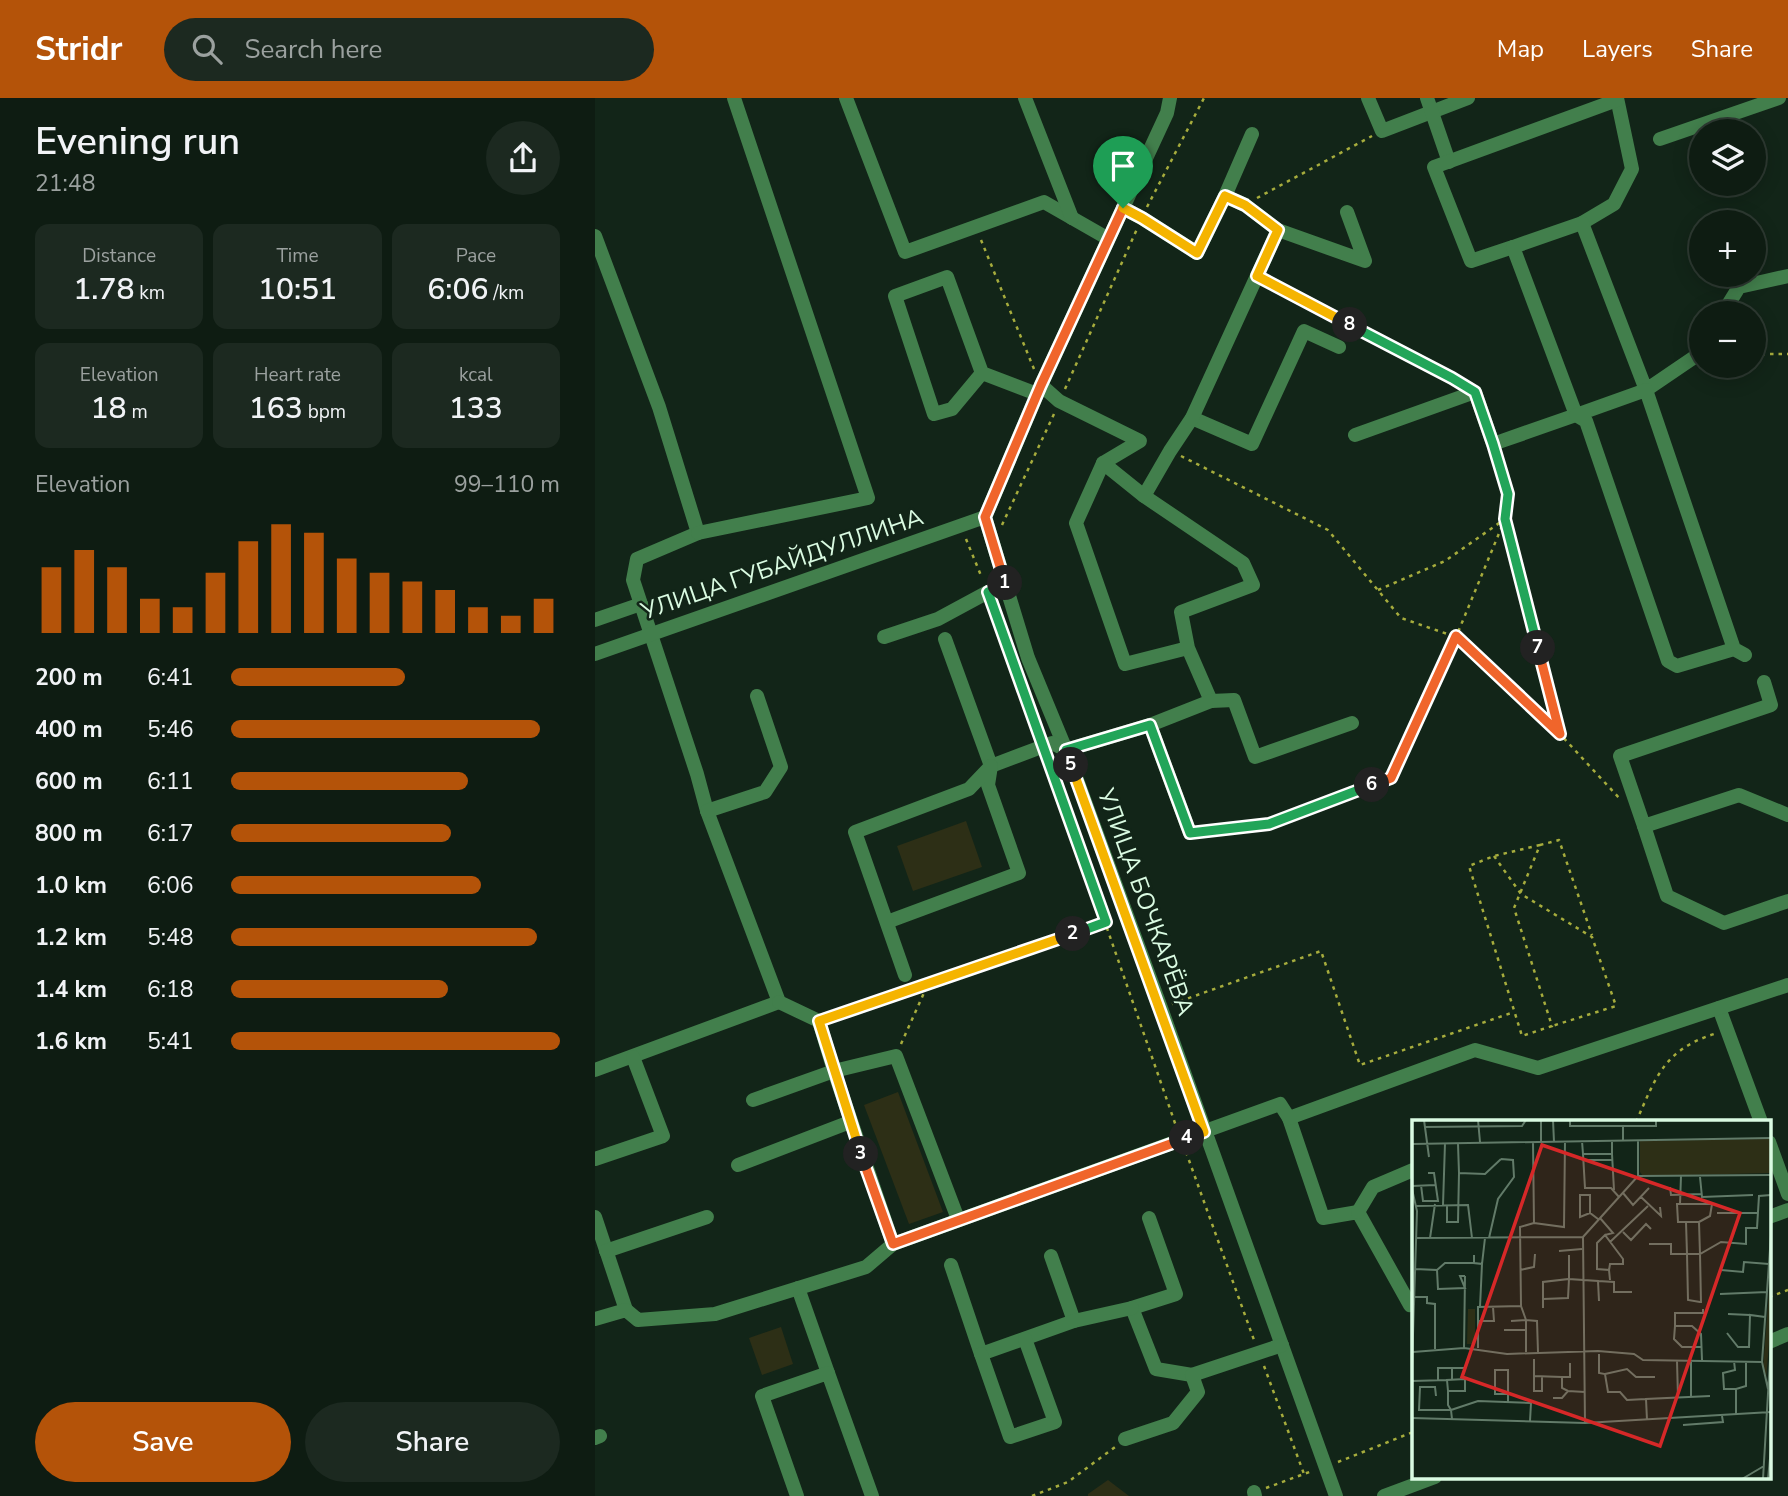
<!DOCTYPE html>
<meta charset="utf-8">
<style>
body{margin:0;font-family:"Nunito Sans",sans-serif;background:#1c2920;color:#f1f3f6;height:100vh;display:flex;flex-direction:column;font-size:26px;white-space:nowrap}
*{box-sizing:border-box;margin:0}
p{font-size:23px;color:#9ba19f}
.icon{flex:none;width:38px;height:38px;fill:none;stroke:currentColor;stroke-width:2;stroke-linecap:round;stroke-linejoin:round}
.map{position:relative;flex:1;overflow:hidden}
.panel{display:flex;flex-direction:column;background:#0e1c12;width:595px}
.panel>*{flex:none}
.tools{position:absolute;left:1094px;top:21px;display:grid;gap:14px}
.tools a{display:grid;place-items:center;width:77px;height:77px;border-radius:50%;background:#0e1c12;box-shadow:0 4px 18px #0003,0 0 0 2px #2e3a32;font-size:35px}
.pin{position:absolute;display:grid;place-items:center;width:60px;height:60px;color:#fff;margin:-72px -30px;border-radius:50% 50% 50% 0;rotate:-45deg;box-shadow:0 0 7px #0007}
.pin .icon{rotate:45deg}
.km{position:absolute;width:35px;height:35px;margin:-18px;border-radius:50%;background:#222;color:#fff;font-size:19px;line-height:35px;text-align:center}
.round{display:grid;place-items:center;flex:none;width:74px;height:74px;border-radius:37px;background:#1c2920}
.overview{display:flex;align-items:center;justify-content:space-between;height:119px;padding:0 35px}
h1{font-size:38px;font-weight:600;line-height:52px}
.metrics{display:grid;grid-template-columns:repeat(3,1fr);gap:10px;height:119px;padding:7px 35px}
.metrics div{display:grid;align-content:center;border-radius:14px;background:#1c2920;text-align:center}
.metrics b{font-size:30px;font-weight:600}
.metrics small{font-size:19px;font-weight:400}
.metrics p{font-size:19px}
.chart{height:196px;padding:14px 35px}
.chart p{display:flex;justify-content:space-between}
.chart svg{width:100%;height:126px;margin-top:7px;stroke:#b45309;stroke-width:6}
.cta{display:flex;gap:14px;margin-top:auto;padding:14px 35px}
.cta a{flex:1;height:80px;border-radius:42px;background:#b45309;color:#fff;font-size:28px;font-weight:600;line-height:80px;text-align:center}
.cta a+a{background:#1c2920;color:#f1f3f6}
ul{padding:0 35px;list-style:none;font-size:23px}
li{display:grid;grid-template-columns:112px 84px 1fr;align-items:center;height:52px}
li i{height:18px;border-radius:9px;background:#b45309}
header{display:flex;align-items:center;gap:42px;box-sizing:border-box;height:98px;padding:0 35px;background:#b45309;color:#fff}
header strong{font-size:33px}
nav{display:flex;gap:38px;margin-inline-start:auto;font-size:24px}
.search{width:490px;height:63px;background:#1c2920;display:flex;align-items:center;gap:18px;box-sizing:border-box;padding:0 24px;border-radius:38px;color:#9ba19f;font-size:26px}
main{display:flex;flex:1;min-height:0}
.map>svg:first-child{display:block}
.green{fill:#2d2f16}
.lines{fill:none;stroke-linecap:round;stroke-linejoin:round}
.path{stroke:#a6ac3d;stroke-width:2.5;stroke-dasharray:3.5 5;stroke-linecap:butt}
.minor{stroke:#427f4c;stroke-width:14}
.split-1-casing{stroke:#fff;stroke-width:14}
.split-2-casing{stroke:#fff;stroke-width:14}
.split-3-casing{stroke:#fff;stroke-width:14}
.split-4-casing{stroke:#fff;stroke-width:14}
.split-5-casing{stroke:#fff;stroke-width:14}
.split-6-casing{stroke:#fff;stroke-width:14}
.split-7-casing{stroke:#fff;stroke-width:14}
.split-8-casing{stroke:#fff;stroke-width:14}
.split-9-casing{stroke:#fff;stroke-width:14}
.split-1{stroke:#f0652b;stroke-width:9}
.split-2{stroke:#22a559;stroke-width:9}
.split-3{stroke:#f5b400;stroke-width:9}
.split-4{stroke:#f0652b;stroke-width:9}
.split-5{stroke:#f5b400;stroke-width:9}
.split-6{stroke:#22a559;stroke-width:9}
.split-7{stroke:#f0652b;stroke-width:9}
.split-8{stroke:#22a559;stroke-width:9}
.split-9{stroke:#f5b400;stroke-width:9}
.labels{text-anchor:middle;stroke-width:5;stroke-linejoin:round;paint-order:stroke}
.street-label{font-size:24px;fill:#dafbe2;stroke:#122518}
.inset-road{fill:none;stroke:#627b69;stroke-width:2}
.view{fill:#d62828;fill-opacity:0.15;stroke:#d62828;stroke-width:3.5}
.inset-edge{fill:none;stroke:#dafbe2;stroke-width:3.5}
</style>
<header>
<strong>Stridr</strong>
<div class="search"><svg class="icon" aria-label="search" viewBox="0 0 24 24"><circle cx="10" cy="10" r="6"/><path d="M15 15l6 6"/></svg>Search here</div>
<nav><a>Map</a><a>Layers</a><a>Share</a></nav>
</header>
<main>
<section class="panel">
<div class="overview"><div><h1>Evening run</h1><p>21:48</p></div><a class="round"><svg class="icon" aria-label="share" viewBox="0 0 24 24"><path d="M12 15V3M7 8l5-5 5 5M5 13v7h14v-7"/></svg></a></div>
<div class="metrics">
<div><p>Distance</p><b>1.78<small> km</small></b></div>
<div><p>Time</p><b>10:51</b></div>
<div><p>Pace</p><b>6:06<small> /km</small></b></div>
</div>
<div class="metrics">
<div><p>Elevation</p><b>18<small> m</small></b></div>
<div><p>Heart rate</p><b>163<small> bpm</small></b></div>
<div><p>kcal</p><b>133</b></div>
</div>
<div class="chart"><p><span>Elevation</span>99–110 m</p>
<svg viewBox="0 0 160 44" preserveAspectRatio="none"><path d="M5 44V21M15 44V15M25 44V21M35 44V32M45 44V35M55 44V23M65 44V12M75 44V6M85 44V9M95 44V18M105 44V23M115 44V26M125 44V29M135 44V35M145 44V38M155 44V32"/></svg>
</div>
<ul>
<li><b>200 m</b>6:41<i style="width:53%"></i></li>
<li><b>400 m</b>5:46<i style="width:94%"></i></li>
<li><b>600 m</b>6:11<i style="width:72%"></i></li>
<li><b>800 m</b>6:17<i style="width:67%"></i></li>
<li><b>1.0 km</b>6:06<i style="width:76%"></i></li>
<li><b>1.2 km</b>5:48<i style="width:93%"></i></li>
<li><b>1.4 km</b>6:18<i style="width:66%"></i></li>
<li><b>1.6 km</b>5:41<i style="width:100%"></i></li>
</ul>
<div class="cta"><a>Save</a><a>Share</a></div>
</section>
<div class="map">
<svg width="1193" height="1398" viewBox="0 0 1193 1398">
<rect width="100%" height="100%" fill="#122518"/>
<g class="green">
<polygon points="371,723 387,769 318,793 302,748"/>
<polygon points="303,994 348,1114 314,1126 269,1007"/>
<polygon points="186,1229 198,1266 167,1277 154,1240"/>
<polygon points="513,1382 534,1398 493,1398 493,1396"/>
</g>
<g class="lines">
<g class="path">
<polyline points="662,100 777,38"/>
<polyline points="552,109 609,0"/>
<polyline points="386,142 439,271"/>
<polyline points="672,184 865,285"/>
<polyline points="1158,256 1193,256"/>
<polyline points="470,291 542,131"/>
<polyline points="586,358 733,432 806,520 861,539 965,636"/>
<polyline points="407,427 459,316"/>
<polyline points="371,441 387,480"/>
<polyline points="783,492 850,463 910,421 965,636 1026,702"/>
<polyline points="397,506 444,635"/>
<polyline points="453,661 581,1028"/>
<polyline points="609,733 674,726 796,680 861,539 910,421 913,396 902,359"/>
<polyline points="945,747 899,758 874,768 927,938 957,928 919,810 945,747 964,742 997,837"/>
<polyline points="899,758 926,796 997,839 1021,908 957,928"/>
<polyline points="577,906 726,853 765,967 919,914"/>
<polyline points="236,918 511,824"/>
<polyline points="306,946 333,886"/>
<path d="M1041,1024C1061,979 1069,952 1119,936"/>
<polyline points="591,1054 659,1242"/>
<polyline points="1174,1199 1193,1192"/>
<polyline points="669,1268 709,1376"/>
<polyline points="743,1364 818,1334"/>
<polyline points="671,1390 717,1373"/>
<polyline points="437,1398 473,1384 520,1349"/>
</g>
<g class="minor">
<polyline points="251,0 310,154 449,104 512,140"/>
<polyline points="430,0 477,120"/>
<polyline points="575,0 572,15 446,287 390,419 433,560 471,652 566,910 741,1398"/>
<polyline points="773,0 787,33 873,0"/>
<polyline points="832,0 854,64"/>
<polyline points="1065,41 1184,0"/>
<polyline points="630,98 650,107 683,132 770,163 752,114"/>
<polyline points="528,110 547,120 602,155 630,98 657,36"/>
<polyline points="987,125 1019,106 1037,71 1022,0"/>
<polyline points="0,138 64,309 103,435 42,461 38,482 102,676 112,713 184,904 0,972"/>
<polyline points="918,149 876,163 839,69 1022,2"/>
<polyline points="1128,215 1144,189 1193,178"/>
<polyline points="387,275 352,179 300,198 339,316 357,311 387,275 442,296"/>
<polyline points="446,287 464,303 545,343 508,365"/>
<polyline points="597,320 657,346 709,233 744,249"/>
<polyline points="760,337 880,294 898,346 981,317 918,149 987,125 1051,292 1101,258 1106,250"/>
<polyline points="549,398 575,353 597,320 683,132"/>
<polyline points="103,435 273,400 139,0"/>
<polyline points="0,522 46,506"/>
<polyline points="289,539 343,521 393,494 411,487"/>
<polyline points="350,541 396,668 457,645 471,652 555,627 595,735"/>
<polyline points="593,550 586,514 658,487 648,465 549,398 508,365 481,425 530,566 593,550 616,603"/>
<polyline points="1139,551 1082,568 1073,563 991,323 981,317 1051,292 1139,551 1150,557"/>
<polyline points="0,556 390,419"/>
<polyline points="1169,584 1176,607 1025,658 1049,728 1144,697 1193,717"/>
<polyline points="555,627 616,603 639,602 660,659 757,625"/>
<polyline points="112,713 170,694 186,669 162,598"/>
<polyline points="1049,728 1072,798 1129,825 1193,803"/>
<polyline points="292,824 424,775 393,687 396,668"/>
<polyline points="310,877 260,734 374,691 396,668"/>
<polyline points="1124,910 1166,1024"/>
<polyline points="158,1002 239,973 224,923 184,904"/>
<polyline points="694,1020 728,1120 763,1114 815,1207 818,1206"/>
<polyline points="1174,1044 1193,1096"/>
<polyline points="0,1061 68,1038 38,959"/>
<polyline points="143,1067 255,1024"/>
<polyline points="763,1114 778,1089 818,1072"/>
<polyline points="0,1119 31,1212"/>
<polyline points="1174,1119 1193,1112"/>
<polyline points="554,1120 581,1196 537,1210 561,1271 597,1277"/>
<polyline points="298,1146 239,973 301,958 363,1121"/>
<polyline points="11,1153 112,1119"/>
<polyline points="456,1158 479,1223"/>
<polyline points="356,1167 386,1256 479,1223 537,1210"/>
<polyline points="203,1190 233,1275"/>
<polyline points="0,1221 31,1212 43,1222 120,1216 271,1169 298,1146 685,1006 694,1020 880,952 943,970 1193,887"/>
<polyline points="1174,1244 1193,1236"/>
<polyline points="386,1256 415,1339 460,1324 430,1241"/>
<polyline points="0,1340 5,1338"/>
<polyline points="530,1341 578,1325 603,1294 597,1277 687,1247"/>
<polyline points="659,1394 660,1398"/>
<polyline points="202,1398 167,1298 233,1275 277,1398"/>
<polyline points="789,1398 840,1379"/>
</g>
</g>
<g class="lines">
<g class="split-1-casing">
<polyline id="split-1" points="410,485 390,419 446,287 528,110"/>
</g>
<g class="split-2-casing">
<polyline id="split-2" points="410,485 411,487 393,494 511,824 478,836"/>
</g>
<g class="split-3-casing">
<polyline id="split-3" points="266,1056 224,923 478,836"/>
</g>
<g class="split-4-casing">
<polyline id="split-4" points="266,1056 298,1146 592,1040"/>
</g>
<g class="split-5-casing">
<polyline id="split-5" points="476,667 609,1034 592,1040"/>
</g>
<g class="split-6-casing">
<polyline id="split-6" points="476,667 471,652 555,627 595,735 674,726 777,687"/>
</g>
<g class="split-7-casing">
<polyline id="split-7" points="777,687 796,680 861,538 965,636 943,550"/>
</g>
<g class="split-8-casing">
<polyline id="split-8" points="755,227 857,280 880,294 898,346 913,396 910,421 943,550"/>
</g>
<g class="split-9-casing">
<polyline id="split-9" points="528,110 547,120 602,155 630,98 650,107 683,132 662,178 755,227"/>
</g>
<use href="#split-1" class="split-1"/>
<use href="#split-2" class="split-2"/>
<use href="#split-3" class="split-3"/>
<use href="#split-4" class="split-4"/>
<use href="#split-5" class="split-5"/>
<use href="#split-6" class="split-6"/>
<use href="#split-7" class="split-7"/>
<use href="#split-8" class="split-8"/>
<use href="#split-9" class="split-9"/>
</g>
<g class="labels">
<g class="street-label">
<text transform="translate(187 466) rotate(-19)" y="8">УЛИЦА ГУБАЙДУЛЛИНА</text>
<text transform="translate(551 804) rotate(70)" y="8">УЛИЦА БОЧКАРЁВА</text>
</g>
</g>
<g transform="translate(817 1022)">
<rect width="359" height="359" fill="#122518"/>
<path d="M359,19V53L231,56L228,52V21ZM359,146V200L354,260L351,249ZM56,189H63V224H55Z" fill="#2d2f16"/>
<path class="inset-road" d="M12,0L17,37M66,0L68,22M129,0V22M141,0L142,22M158,0V6H211V21M211,6H244V0M12,7L110,6L114,0M170,21L171,34H200V21M226,21V56M0,24L359,18M46,24L47,53M171,34L173,68H199L207,77M200,34L202,70M172,40H201M226,56L359,55M288,57L290,77L341,75M9,65L11,81H26L22,53H16M0,66L23,65M258,67L259,75L289,74M0,69L5,91L0,246M211,73L221,85L237,68M229,77L249,96L248,87M268,84L269,56M31,85L33,23M35,85V102H46L47,53L73,54L89,39M4,86L56,85L60,118M178,93V75H168V97L178,93L186,99M305,93H345M188,98L201,113L193,115M274,102H266L265,84H300M287,102L298,96L300,84M122,103L152,107L153,21M211,112L219,120L234,104L239,109M4,118L171,117M18,118L23,84M77,118L86,79L102,57L101,40L89,39M198,122L236,86M237,124H259V134H275L274,102H287L288,134L309,122L334,124V108H345L347,76L359,75M147,131L170,129M62,135V143L70,144L68,187M157,135V159L186,161L187,181M70,144L73,118M3,149L25,150L26,169L53,168L48,156H53M25,150L33,143H62M108,150L122,147L123,134M197,150L198,144H211V139L193,115L185,123V149L197,150L198,160M309,150L331,152L332,142L357,144M186,161L202,162V172H220M308,174L355,172M2,177H15V183L23,184V229M131,179L156,178L157,159L131,162V188M288,182L276,180L275,134H288L289,183M316,194L338,195M66,201H82L81,187M99,201L114,200L109,186M263,206L262,219L270,227H289M92,210H114M315,213L326,227H337L338,195L353,197M52,228L53,156M66,228V187L109,186L108,107L122,103L121,22M1,232L52,228L95,234L186,231L222,234L231,240L350,242M114,232V200L125,201L126,232M187,234V253L193,254L196,272H208L215,280L234,279M122,239V256L150,257M290,240L289,214L280,206H263V193H291V189M265,241L266,278M279,241V278M322,241L323,250L311,253L312,269H324M193,254L215,249L224,257H243M122,256V271H130V256M40,259V248H54M0,261L35,260M26,261V248H40M356,269L350,242L359,115M156,271L150,268V257H158V243M96,274H83V250H96V282M24,276L23,267H8L7,290H39L36,285V271L35,260L53,259V271H36M141,278H150L156,271L173,272M324,295V269L334,266V241M0,298L173,303L359,292M40,299L39,290L66,281L119,283L118,301M235,300L234,279L298,276M173,303L171,117L226,56M271,305L311,302L310,296M330,359L352,346M351,359L359,222M356,359L359,328"/>
<path class="view" d="M130,25L328,93L248,326L50,257Z"/>
<rect width="359" height="359" class="inset-edge"/>
</g>
</svg>
<div class="tools">
<a><svg class="icon" aria-label="layers" viewBox="0 0 24 24"><path d="M12 4l9 5-9 5-9-5zM3 14l9 5 9-5"/></svg></a>
<a>+</a>
<a>−</a>
</div>
<div class="pin" style="left:528px;top:110px;background:#1e9e55"><svg class="icon" aria-label="arrive" viewBox="0 0 24 24"><path d="M6 21V4h12l-3 4 3 4H6"/></svg></div>
<b class="km" style="left:410px;top:485px">1</b>
<b class="km" style="left:478px;top:836px">2</b>
<b class="km" style="left:266px;top:1056px">3</b>
<b class="km" style="left:592px;top:1040px">4</b>
<b class="km" style="left:476px;top:667px">5</b>
<b class="km" style="left:777px;top:687px">6</b>
<b class="km" style="left:943px;top:550px">7</b>
<b class="km" style="left:755px;top:227px">8</b>
</div>
</main>
